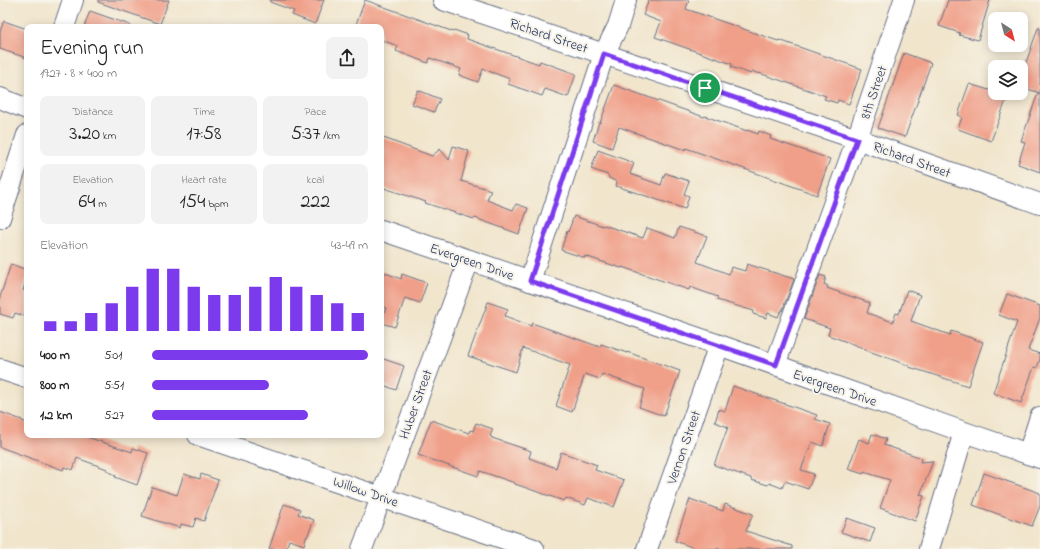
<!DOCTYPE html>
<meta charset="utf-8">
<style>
body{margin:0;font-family:"Indie Flower",sans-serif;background:#f2f2f2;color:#222;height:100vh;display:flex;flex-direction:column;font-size:15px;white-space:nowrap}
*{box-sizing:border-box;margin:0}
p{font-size:13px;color:#767676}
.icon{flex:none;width:22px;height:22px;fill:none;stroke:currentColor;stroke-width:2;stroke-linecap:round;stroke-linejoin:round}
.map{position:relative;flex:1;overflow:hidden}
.panel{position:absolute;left:24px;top:24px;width:360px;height:414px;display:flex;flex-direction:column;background:#fff;border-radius:8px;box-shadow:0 2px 10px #0003}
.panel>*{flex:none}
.needle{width:26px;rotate:144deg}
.tools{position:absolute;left:988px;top:12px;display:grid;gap:8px}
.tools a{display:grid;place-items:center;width:40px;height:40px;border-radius:8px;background:#fff;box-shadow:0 2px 10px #0003;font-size:20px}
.pin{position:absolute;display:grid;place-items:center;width:34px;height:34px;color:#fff;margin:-17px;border:2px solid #fff;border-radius:50%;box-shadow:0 1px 4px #0007}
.round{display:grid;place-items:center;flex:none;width:42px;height:42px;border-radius:8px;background:#f2f2f2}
.headline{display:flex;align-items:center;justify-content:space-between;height:68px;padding:0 16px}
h1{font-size:22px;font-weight:600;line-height:30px}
.stats{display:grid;grid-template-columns:repeat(3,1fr);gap:6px;height:68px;padding:4px 16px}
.stats div{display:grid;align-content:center;border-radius:8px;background:#f2f2f2;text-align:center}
.stats b{font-size:20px;font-weight:600}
.stats small{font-size:11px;font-weight:400}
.stats p{font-size:11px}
.chart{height:112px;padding:8px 16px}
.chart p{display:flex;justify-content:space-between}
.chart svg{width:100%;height:72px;margin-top:4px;stroke:#7c3aed;stroke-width:6}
ul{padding:0 16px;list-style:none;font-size:13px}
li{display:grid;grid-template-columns:64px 48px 1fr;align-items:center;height:30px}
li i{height:10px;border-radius:5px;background:#7c3aed}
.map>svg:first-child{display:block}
.building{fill:#f09f88}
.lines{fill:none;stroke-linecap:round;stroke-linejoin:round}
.minor-casing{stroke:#666f84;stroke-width:22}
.minor{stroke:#fff;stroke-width:20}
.route-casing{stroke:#fff;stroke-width:8}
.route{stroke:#7c3aed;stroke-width:5}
.labels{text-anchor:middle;stroke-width:4;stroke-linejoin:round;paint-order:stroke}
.street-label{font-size:14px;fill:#1b2f5e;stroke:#f7f3e8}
</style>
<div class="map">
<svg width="1040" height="549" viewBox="0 0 1040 549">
<rect width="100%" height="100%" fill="#f7f3e8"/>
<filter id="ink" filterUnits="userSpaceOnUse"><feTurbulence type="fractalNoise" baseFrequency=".025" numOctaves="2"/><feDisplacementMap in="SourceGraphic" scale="8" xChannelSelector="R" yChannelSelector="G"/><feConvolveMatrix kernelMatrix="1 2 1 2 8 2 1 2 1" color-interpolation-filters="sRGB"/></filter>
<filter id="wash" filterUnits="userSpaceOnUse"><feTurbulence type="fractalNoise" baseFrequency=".012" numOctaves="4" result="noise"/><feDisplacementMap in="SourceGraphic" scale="16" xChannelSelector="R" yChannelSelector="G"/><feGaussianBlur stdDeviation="0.9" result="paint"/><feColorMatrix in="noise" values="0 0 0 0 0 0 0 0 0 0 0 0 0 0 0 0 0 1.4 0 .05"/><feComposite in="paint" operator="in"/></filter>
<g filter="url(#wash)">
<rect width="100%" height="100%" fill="#f1e5cc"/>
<g id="blocks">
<g class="building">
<polygon points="98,0 169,0 160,24 98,2"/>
<polygon points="270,0 324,0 315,24 292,15 294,11 270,2"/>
<polygon points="365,0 454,32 454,30 468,35 467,39 539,64 540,61 576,74 568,97 545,89 542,96 508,84 510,79 483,69 478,82 459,75 461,69 430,58 428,63 396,51 398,46 381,40 381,27 355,27"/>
<polygon points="649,0 689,0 686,9 778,41 779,40 862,69 849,104 838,100 837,103 824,99 826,96 759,73 759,74 752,71 751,74 731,67 732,64 655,37 661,22 643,15"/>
<polygon points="948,0 990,0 978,40 959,35 960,33 939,26"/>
<polygon points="90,11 130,25 130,27 84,27"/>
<polygon points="4,21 27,29 27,58 0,49 0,31"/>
<polygon points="1038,28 1040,28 1040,93 1021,87 1021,77"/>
<polygon points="904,53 931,63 905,137 878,128"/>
<polygon points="969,84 989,90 989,89 995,91 995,93 1002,93 1008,95 991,141 958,129 962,117 958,115"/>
<polygon points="614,85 704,117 705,116 747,131 747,130 758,134 759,131 771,136 770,139 830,159 817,195 686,148 685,150 619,127 612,148 593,141 599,122 600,123"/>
<polygon points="418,90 440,99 434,112 412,104"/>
<polygon points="1038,93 1040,94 1040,172 1018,164 1025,142 1021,141"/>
<polygon points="381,137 432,156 440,149 449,160 453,146 469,151 461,181 491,190 487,200 513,210 516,204 528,208 519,234 475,218 474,219 425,203 426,202 381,187"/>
<polygon points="598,150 634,163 630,174 661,185 665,173 689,181 684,194 689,196 685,209 616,186 617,182 609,178 608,175 591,169"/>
<polygon points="574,216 603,226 604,225 643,238 647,228 675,238 679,227 707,236 697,262 729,274 731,267 745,271 747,264 794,279 782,311 781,311 778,317 768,313 766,318 753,314 754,311 717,300 718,297 690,287 689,290 622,267 621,268 585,256 585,258 561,250 567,231 568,232"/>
<polygon points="11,264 27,270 27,278 23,290 27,292 27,317 15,313 13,318 0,314 0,297"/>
<polygon points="381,271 401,279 402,274 427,283 420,303 405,298 395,327 381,323 386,308 381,306"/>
<polygon points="820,275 826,277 824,284 828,286 827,288 870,303 867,313 893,322 896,313 899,314 907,290 920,295 911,321 950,335 951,331 983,342 968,386 922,371 909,367 910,366 863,349 863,348 828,335 830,328 804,319"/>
<polygon points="1007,294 1040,306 1040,318 1028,350 1040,354 1040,359 1037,368 1034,367 1021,403 993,393 1017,322 999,315"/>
<polygon points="488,302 508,309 505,316 531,326 532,323 600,347 601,344 627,353 627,352 680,371 664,416 639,407 645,389 602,374 600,379 585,374 572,412 556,406 570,365 523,348 516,372 468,356"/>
<polygon points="381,358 404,366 396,390 381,384"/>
<polygon points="733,386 817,415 815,419 830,424 823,446 812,442 801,470 814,474 808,489 785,481 782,488 769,483 768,485 751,480 751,478 714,465 728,427 715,422 719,409 725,411"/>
<polygon points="0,412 22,420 22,421 27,423 27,435 81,435 132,452 133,448 148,453 137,485 115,477 116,475 107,471 107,469 77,458 73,470 64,467 63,470 0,447"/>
<polygon points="431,420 469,433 470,430 473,431 476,423 493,429 490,436 492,437 492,438 531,451 529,458 556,468 561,452 597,465 595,470 624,480 614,507 588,498 585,505 566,498 564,501 515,484 515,483 480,471 478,476 418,455"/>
<polygon points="872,434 886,439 884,445 922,458 920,462 933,461 920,495 924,496 915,521 880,508 890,480 864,472 863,474 848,469 859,439 869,443"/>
<polygon points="984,473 1040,493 1040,506 1032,526 973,505"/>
<polygon points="184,474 200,479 201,474 218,480 204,521 196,518 193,527 181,524 180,528 142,516 152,487 177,495"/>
<polygon points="690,499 723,511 725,504 753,514 746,531 792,546 792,549 697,549 675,541"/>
<polygon points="284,504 300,509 298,514 314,520 307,537 306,537 304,545 289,540 286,549 269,549"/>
<polygon points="847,518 875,528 870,542 841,532"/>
</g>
</g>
</g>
<g filter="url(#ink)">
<use href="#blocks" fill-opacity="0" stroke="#666f84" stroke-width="1"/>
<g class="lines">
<g class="minor-casing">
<g id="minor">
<polyline points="443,0 857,139 1040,204"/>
<polyline points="64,27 73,0"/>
<polyline points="0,98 27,109"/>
<polyline points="0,218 27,135"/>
<polyline points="381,230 719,345 964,432 1040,458"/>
<polyline points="530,281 604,54 618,26 626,0"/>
<polyline points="775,365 857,139 904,0"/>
<polyline points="0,369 27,378"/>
<polyline points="198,435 534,549"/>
<polyline points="1028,454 1040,417"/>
<polyline points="362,549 469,260"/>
<polyline points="647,549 719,345"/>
<polyline points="929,549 964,432"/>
</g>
</g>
<use href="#minor" class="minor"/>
</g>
</g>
<g class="lines" filter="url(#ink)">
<g class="route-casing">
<polygon id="route" points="604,54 857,139 776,365 530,281"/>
</g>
<use href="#route" class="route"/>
</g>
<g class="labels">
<g class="street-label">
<text transform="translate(549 35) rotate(19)" y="5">Richard Street</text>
<text transform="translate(873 92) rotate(-71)" y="5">8th Street</text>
<text transform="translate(912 159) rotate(20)" y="5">Richard Street</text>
<text transform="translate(472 261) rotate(19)" y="5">Evergreen Drive</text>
<text transform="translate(835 387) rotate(19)" y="5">Evergreen Drive</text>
<text transform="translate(415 404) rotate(-70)" y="5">Huber Street</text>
<text transform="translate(683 447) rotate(-71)" y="5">Vernon Street</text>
<text transform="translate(366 491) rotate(19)" y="5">Willow Drive</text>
</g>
</g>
</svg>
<div class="tools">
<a><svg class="needle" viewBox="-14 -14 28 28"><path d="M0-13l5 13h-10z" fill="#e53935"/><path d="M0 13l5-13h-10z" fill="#767676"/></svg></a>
<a><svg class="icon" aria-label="layers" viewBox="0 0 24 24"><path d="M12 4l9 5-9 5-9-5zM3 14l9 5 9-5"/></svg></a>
</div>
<div class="pin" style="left:705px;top:88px;background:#1e9e55"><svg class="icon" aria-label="arrive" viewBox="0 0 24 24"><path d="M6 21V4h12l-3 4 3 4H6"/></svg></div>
<section class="panel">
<div class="headline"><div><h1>Evening run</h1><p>19:27 · 8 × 400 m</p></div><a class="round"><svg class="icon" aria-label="share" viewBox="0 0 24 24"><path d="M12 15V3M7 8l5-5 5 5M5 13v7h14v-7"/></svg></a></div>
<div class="stats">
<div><p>Distance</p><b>3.20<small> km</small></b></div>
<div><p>Time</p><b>17:58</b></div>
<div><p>Pace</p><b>5:37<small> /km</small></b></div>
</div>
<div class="stats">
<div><p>Elevation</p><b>64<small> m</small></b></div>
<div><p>Heart rate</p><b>154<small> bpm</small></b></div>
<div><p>kcal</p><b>222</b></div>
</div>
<div class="chart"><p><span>Elevation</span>43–49 m</p>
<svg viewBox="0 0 160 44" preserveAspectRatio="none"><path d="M5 44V38M15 44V38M25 44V33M35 44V27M45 44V17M55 44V6M65 44V6M75 44V17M85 44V22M95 44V22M105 44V17M115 44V11M125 44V17M135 44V22M145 44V27M155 44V33"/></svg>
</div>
<ul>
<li><b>400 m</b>5:01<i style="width:100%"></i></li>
<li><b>800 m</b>5:51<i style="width:54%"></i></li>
<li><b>1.2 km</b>5:27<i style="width:72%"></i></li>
</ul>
</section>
</div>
